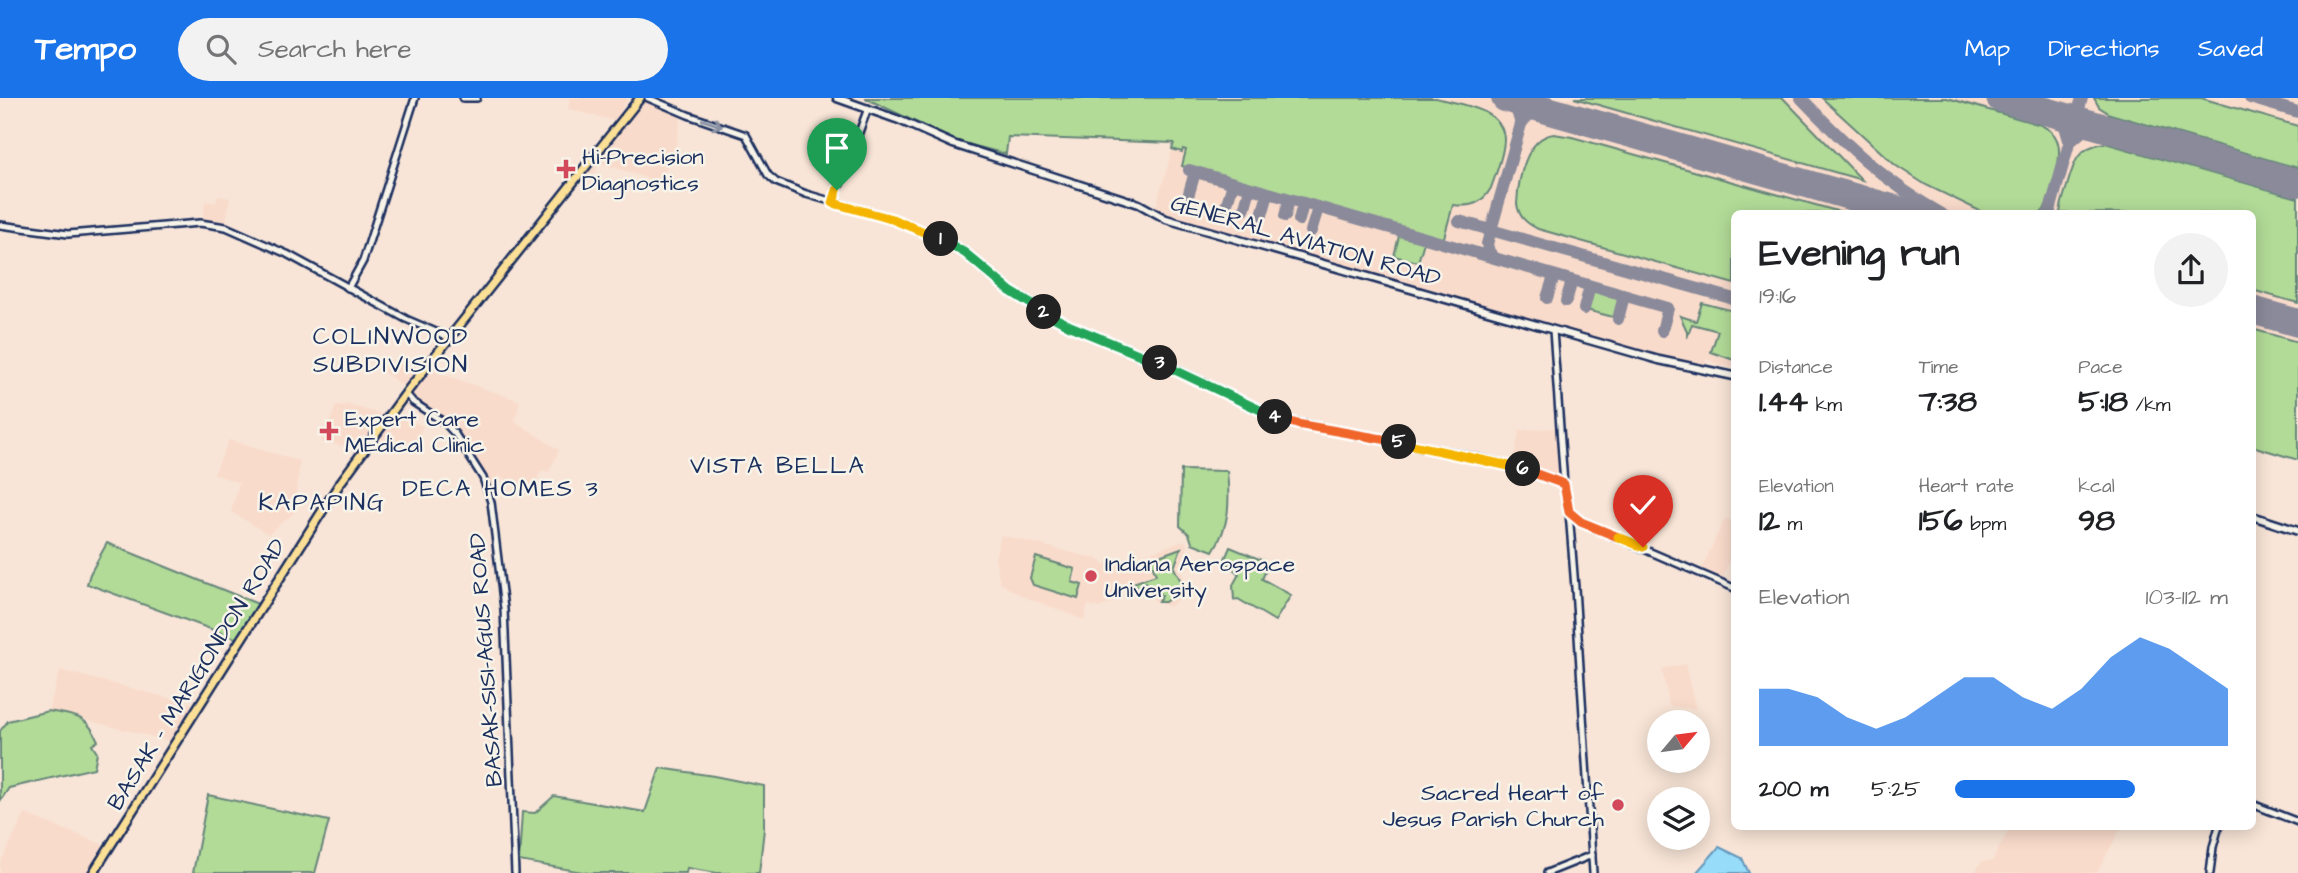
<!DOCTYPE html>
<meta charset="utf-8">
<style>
body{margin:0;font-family:"Architects Daughter",sans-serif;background:#f2f2f2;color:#202124;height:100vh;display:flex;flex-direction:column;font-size:26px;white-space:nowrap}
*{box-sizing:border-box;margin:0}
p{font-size:23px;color:#757577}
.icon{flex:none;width:38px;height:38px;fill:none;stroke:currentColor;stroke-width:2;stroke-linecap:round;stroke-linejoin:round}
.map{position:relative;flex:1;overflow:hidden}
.details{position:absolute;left:1731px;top:112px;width:525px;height:620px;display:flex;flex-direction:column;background:#fff;border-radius:10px;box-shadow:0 4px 18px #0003}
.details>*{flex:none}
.needle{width:46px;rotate:61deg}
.buttons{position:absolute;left:1647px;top:612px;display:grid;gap:14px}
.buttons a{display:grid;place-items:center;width:63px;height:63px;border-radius:50%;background:#fff;box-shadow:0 4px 18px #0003;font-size:35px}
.pin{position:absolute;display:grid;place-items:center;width:60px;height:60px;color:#fff;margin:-72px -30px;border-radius:50% 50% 50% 0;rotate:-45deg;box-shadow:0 0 7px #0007}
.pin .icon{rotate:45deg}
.km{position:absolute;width:35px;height:35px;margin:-18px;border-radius:50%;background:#222;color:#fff;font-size:19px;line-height:35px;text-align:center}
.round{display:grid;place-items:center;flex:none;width:74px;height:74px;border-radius:37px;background:#f2f2f2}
.summary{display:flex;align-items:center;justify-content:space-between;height:119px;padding:0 28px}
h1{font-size:38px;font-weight:700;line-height:52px}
.figures{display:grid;grid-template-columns:repeat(3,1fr);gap:10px;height:119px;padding:7px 28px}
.figures div{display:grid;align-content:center}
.figures b{font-size:30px;font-weight:700}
.figures small{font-size:19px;font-weight:400}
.figures p{font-size:19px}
.chart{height:196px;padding:14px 28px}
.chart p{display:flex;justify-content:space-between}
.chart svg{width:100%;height:126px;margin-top:7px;fill:#1a73e8;opacity:.7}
ul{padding:0 28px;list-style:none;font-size:23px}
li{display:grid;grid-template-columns:112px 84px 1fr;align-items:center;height:52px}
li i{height:18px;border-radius:9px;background:#1a73e8}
header{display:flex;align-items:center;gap:42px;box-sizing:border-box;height:98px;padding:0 35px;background:#1a73e8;color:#fff}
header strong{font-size:33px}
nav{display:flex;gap:38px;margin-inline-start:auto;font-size:24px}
.search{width:490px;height:63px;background:#f2f2f2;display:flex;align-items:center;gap:18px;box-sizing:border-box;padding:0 24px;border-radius:38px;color:#757577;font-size:26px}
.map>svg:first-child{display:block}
.built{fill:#f9dbcb}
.green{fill:#b2db97;stroke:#66857a;stroke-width:2}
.water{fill:#97dcf9;stroke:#6597bb;stroke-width:2}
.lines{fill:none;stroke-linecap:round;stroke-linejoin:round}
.taxiway{stroke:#8a8a9a;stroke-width:12}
.runway{stroke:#8a8a9a;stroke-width:28}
.tertiary-casing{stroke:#1b2f5e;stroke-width:10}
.secondary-casing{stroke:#1b2f5e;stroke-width:11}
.primary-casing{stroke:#1b2f5e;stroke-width:12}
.tertiary{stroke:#f7f3e8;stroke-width:5}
.secondary{stroke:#f7f3e8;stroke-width:6}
.primary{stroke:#fbdf96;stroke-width:7}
.oneway{stroke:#8991a3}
.split-1-casing{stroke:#fff;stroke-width:14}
.split-2-casing{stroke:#fff;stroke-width:14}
.split-3-casing{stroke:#fff;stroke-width:14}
.split-4-casing{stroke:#fff;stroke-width:14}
.split-5-casing{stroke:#fff;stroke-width:14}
.split-6-casing{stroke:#fff;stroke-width:14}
.split-7-casing{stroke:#fff;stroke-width:14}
.split-8-casing{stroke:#fff;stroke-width:14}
.split-1{stroke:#f5b400;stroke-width:9}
.split-2{stroke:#22a559;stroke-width:9}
.split-3{stroke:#22a559;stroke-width:9}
.split-4{stroke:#22a559;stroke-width:9}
.split-5{stroke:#f0652b;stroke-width:9}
.split-6{stroke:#f5b400;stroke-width:9}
.split-7{stroke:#f0652b;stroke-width:9}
.split-8{stroke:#f5b400;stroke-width:9}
.poi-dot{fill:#d1495b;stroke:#f7f3e8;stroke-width:2.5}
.labels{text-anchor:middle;stroke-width:5;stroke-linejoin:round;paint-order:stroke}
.poi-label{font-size:23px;fill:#1b2f5e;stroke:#f7f3e8;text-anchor:start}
.street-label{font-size:23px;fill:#1b2f5e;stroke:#f7f3e8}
.neighbourhood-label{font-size:24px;letter-spacing:2px;fill:#1b2f5e;stroke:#f7f3e8}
</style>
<header>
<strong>Tempo</strong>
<div class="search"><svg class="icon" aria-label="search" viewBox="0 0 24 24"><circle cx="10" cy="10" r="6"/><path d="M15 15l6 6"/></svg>Search here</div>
<nav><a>Map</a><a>Directions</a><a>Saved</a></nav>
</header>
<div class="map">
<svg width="2298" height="775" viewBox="0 0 2298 775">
<rect width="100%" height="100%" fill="#f8e5d7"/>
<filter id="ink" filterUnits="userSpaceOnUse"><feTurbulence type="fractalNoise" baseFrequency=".0143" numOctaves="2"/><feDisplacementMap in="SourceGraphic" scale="14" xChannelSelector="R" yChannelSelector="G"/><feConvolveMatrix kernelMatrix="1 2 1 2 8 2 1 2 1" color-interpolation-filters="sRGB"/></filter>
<g filter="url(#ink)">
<g class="built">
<polygon points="570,0 628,0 615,23 568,11"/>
<polygon points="645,0 681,19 674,57 659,84 600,65 591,83 583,77"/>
<polygon points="865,0 2298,0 2298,362 2252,348 2252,116 1734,116 1734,270 1714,265 1707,261 1704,268 1670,262 1169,118 1155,111 1174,45 1008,39 1006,56 956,43"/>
<polygon points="217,98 230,100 226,125 203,121 205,103 216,105"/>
<polygon points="405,260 420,271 405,289 383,274 390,265 397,269"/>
<polygon points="430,272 520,303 515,323 559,352 549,374 542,372 530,394 499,378 491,392 452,330 415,303 411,296"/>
<polygon points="345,306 386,317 359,351 322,344 336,307 343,308"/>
<polygon points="393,316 423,328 412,352 401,351 378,338"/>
<polygon points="1557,330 1561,381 1513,368 1519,332"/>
<polygon points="229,342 300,363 294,415 268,436 231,414 239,385 214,376"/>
<polygon points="1725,420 1734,424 1734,447 1722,482 1701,472"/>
<polygon points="1001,437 1098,461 1104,466 1142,457 1186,442 1188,448 1180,472 1190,492 1169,509 1155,503 1133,485 1130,485 1128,490 1117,486 1113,504 1099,510 1088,507 1084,522 1022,498 1000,485 995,460"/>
<polygon points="1685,566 1696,611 1669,608 1662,571"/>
<polygon points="60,572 196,607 174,644 48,613"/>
<polygon points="25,716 105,747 87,775 0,775 0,765"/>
<polygon points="2011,728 2122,728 2097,775 1974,775 1982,763 1992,763"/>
</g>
<g class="green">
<path d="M865,0H1436C1459,6 1503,10 1504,41C1504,57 1496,75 1491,90C1482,106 1471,109 1453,107L1443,143L1182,68L1186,52L1183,51L1182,54L1172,51L1174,45L1008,39L1006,56L956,43Z"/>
<polygon points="1574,0 1783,0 1862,82"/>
<path d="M1822,0H1947L2041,27C2048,31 2054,34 2057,42C2064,58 2051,97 2044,112L2041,115H1984L1926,87L1895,67Z"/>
<polygon points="2094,0 2201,0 2298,28 2298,70 2110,16 2099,9"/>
<path d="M1554,36L1572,39L1844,115L1734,116V186L1538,131C1526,125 1519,119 1517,106C1518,82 1526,39 1554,36Z"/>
<path d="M2105,45L2298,100V205L2252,192V116L2060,115C2061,106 2064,97 2067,88C2074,64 2077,49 2105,45Z"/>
<polygon points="1399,138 1424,144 1418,164 1394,158"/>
<polygon points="1592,191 1620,200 1617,220 1586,212"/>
<polygon points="1702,205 1734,213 1734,262 1711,254 1718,233 1692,226 1687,240 1687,233 1680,218 1696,223"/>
<polygon points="2252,231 2298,244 2298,362 2252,348"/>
<path d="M1181,372L1227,373C1230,404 1230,427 1213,453L1192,445L1189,436L1180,428Z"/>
<polygon points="107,445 258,506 238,541 87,486 90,476"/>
<polygon points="1230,449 1269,465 1262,481 1291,497 1275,523 1238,501 1234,502 1233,487 1239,476 1224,463"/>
<polygon points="1181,450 1174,470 1184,489 1165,504 1158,504 1162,498 1146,484 1140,490 1133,485 1156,477 1151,463 1148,464 1148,462"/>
<polygon points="1036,459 1075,471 1072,484 1082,487 1078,501 1033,487 1030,480"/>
<path d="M48,613C74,618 87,616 98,643L92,647L97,655L94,670L9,690L0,703V633L8,623Z"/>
<polygon points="660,670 714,678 764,688 764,731 759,775 717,775 687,770 686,775 588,775 519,763 522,714 535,715 554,698 645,714"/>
<polygon points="208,697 329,723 315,775 193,775"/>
</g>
<polygon class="water" points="1719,749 1742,760 1749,775 1696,775"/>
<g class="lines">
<g class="taxiway">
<polyline points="1504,0 1516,10 1521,26"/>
<path d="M1801,0C1844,45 1887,86 1942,116"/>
<polyline points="2250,0 2298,14"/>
<polyline points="2051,15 2064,25 2069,42"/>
<polyline points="2071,43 2085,31 2101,29"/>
<polyline points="1189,72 1668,210 1662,233"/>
<polyline points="1189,95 1195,74"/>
<polyline points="1226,108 1233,86"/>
<polyline points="1244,112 1250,91"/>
<polyline points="2049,116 2082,0"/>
<polyline points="1262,117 1268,96"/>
<polyline points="1285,118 1289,102"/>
<polyline points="1299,122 1303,106"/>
<polyline points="1459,123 1734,201"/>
<polyline points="1311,133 1318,110"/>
<path d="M1495,160L1489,154L1487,146L1521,26C1529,14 1538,12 1552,13"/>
<polyline points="1547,200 1554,178"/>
<polyline points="1566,203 1572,183"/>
<polyline points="1584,211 1590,188"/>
<polyline points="1618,221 1624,198"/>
</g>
<g class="runway">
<polyline points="1505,0 1913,116"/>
<polyline points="2000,0 2298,85"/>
<polyline points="2252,212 2298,225"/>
</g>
<g class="tertiary-casing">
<g id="tertiary">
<polyline points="463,0 477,0"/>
<polyline points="648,0 688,17 746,37 768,77 776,84 806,96 892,121 948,144 965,155 1010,193 1045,215 1070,228 1173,270 1281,322 1479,360 1519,370 1564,386"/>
<polyline points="833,105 868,10"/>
<polyline points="0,127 68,136 200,125 226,129 287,156 406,221 450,240"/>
<polyline points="348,190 363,163 415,0"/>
<polyline points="1553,232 1564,386 1569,414 1575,490 1593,775"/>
<polyline points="406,296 413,304 445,325 455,336 483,380 491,404 504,511 515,775"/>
<polyline points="1570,414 1581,424 1734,490"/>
<polyline points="2252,706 2298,724"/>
<polyline points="1547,775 1592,757"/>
<polyline points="2210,775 2213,749 2219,728"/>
</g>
</g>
<g class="secondary-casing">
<g id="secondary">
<polyline points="837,0 899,22 953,46 1139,106 1166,121 1659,262 1734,278"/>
<polyline points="2252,418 2298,433"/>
</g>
</g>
<g class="primary-casing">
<polyline id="primary" points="93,775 340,385 409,291 640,0"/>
</g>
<use href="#tertiary" class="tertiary"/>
<use href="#secondary" class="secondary"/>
<use href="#primary" class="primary"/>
</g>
<defs><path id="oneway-shaft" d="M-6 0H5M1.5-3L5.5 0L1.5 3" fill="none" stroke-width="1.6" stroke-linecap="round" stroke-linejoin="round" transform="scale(1.75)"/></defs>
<use class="oneway" href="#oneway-shaft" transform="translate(712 25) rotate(19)"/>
</g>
<g class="lines" filter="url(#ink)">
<g class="split-1-casing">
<polyline id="split-1" points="837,92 833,105 892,121 941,141"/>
</g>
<g class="split-2-casing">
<polyline id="split-2" points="941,141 965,155 1010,193 1044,214"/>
</g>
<g class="split-3-casing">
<polyline id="split-3" points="1044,214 1070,228 1160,265"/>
</g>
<g class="split-4-casing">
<polyline id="split-4" points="1160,265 1275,319"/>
</g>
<g class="split-5-casing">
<polyline id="split-5" points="1275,319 1297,326 1399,344"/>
</g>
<g class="split-6-casing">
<polyline id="split-6" points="1399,344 1523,371"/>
</g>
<g class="split-7-casing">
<polyline id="split-7" points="1523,371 1564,386 1569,414 1581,424 1618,439"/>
</g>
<g class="split-8-casing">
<polyline id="split-8" points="1618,439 1643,449"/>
</g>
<use href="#split-1" class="split-1"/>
<use href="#split-2" class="split-2"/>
<use href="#split-3" class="split-3"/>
<use href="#split-4" class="split-4"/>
<use href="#split-5" class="split-5"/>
<use href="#split-6" class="split-6"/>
<use href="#split-7" class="split-7"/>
<use href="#split-8" class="split-8"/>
</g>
<g class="poi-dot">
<path d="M562.5 60.5h7v7h7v7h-7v7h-7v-7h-7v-7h7z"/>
<path d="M325.5 322.5h7v7h7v7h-7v7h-7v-7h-7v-7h7z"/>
<circle cx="1091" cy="478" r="7"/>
<circle cx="1618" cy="707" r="7"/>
</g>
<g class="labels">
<g class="poi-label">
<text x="582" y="66">Hi-Precision<tspan x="582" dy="26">Diagnostics</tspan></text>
<text x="345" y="328">Expert Care<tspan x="345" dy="26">MEdical Clinic</tspan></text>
<text x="1105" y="473">Indiana Aerospace<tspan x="1105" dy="26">University</tspan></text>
<text x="1604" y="702" text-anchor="end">Sacred Heart of<tspan x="1604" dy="26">Jesus Parish Church</tspan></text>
</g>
<g class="street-label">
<text transform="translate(1306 142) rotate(16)" y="8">GENERAL AVIATION ROAD</text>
<text transform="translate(485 562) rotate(-94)" y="8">BASAK-SISI-AGUS ROAD</text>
<text transform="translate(196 576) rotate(-58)" y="8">BASAK - MARIGONDON ROAD</text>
</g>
<g class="neighbourhood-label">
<text x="391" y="246">COLINWOOD<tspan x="391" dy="28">SUBDIVISION</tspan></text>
<text x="778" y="375">VISTA BELLA</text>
<text x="501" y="398">DECA HOMES 3</text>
<text x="322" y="412">KAPAPING</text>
</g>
</g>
</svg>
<div class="buttons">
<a><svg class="needle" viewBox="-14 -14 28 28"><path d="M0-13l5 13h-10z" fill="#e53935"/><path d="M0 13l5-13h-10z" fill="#757577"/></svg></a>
<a><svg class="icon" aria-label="layers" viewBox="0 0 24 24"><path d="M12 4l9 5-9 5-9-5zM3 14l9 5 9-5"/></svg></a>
</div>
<div class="pin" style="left:837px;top:92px;background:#1e9e55"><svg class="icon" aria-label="arrive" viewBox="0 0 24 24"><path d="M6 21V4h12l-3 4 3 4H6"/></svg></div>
<div class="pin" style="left:1643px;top:449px;background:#d93025"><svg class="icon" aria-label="check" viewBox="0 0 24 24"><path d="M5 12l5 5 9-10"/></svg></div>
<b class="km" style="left:941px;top:141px">1</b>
<b class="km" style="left:1044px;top:214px">2</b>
<b class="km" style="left:1160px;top:265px">3</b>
<b class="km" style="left:1275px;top:319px">4</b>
<b class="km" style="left:1399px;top:344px">5</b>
<b class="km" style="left:1523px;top:371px">6</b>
<section class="details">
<div class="summary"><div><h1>Evening run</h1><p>19:16</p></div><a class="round"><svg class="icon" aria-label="share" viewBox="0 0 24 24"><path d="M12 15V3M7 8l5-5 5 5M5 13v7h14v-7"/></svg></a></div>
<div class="figures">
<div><p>Distance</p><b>1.44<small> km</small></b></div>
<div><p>Time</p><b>7:38</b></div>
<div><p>Pace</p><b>5:18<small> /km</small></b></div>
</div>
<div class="figures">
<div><p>Elevation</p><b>12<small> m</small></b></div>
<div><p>Heart rate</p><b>156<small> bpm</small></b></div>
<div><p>kcal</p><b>98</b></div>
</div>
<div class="chart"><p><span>Elevation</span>103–112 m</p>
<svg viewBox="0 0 160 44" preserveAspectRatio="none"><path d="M0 44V24L10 24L20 27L30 34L40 38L50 34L60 27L70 20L80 20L90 27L100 31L110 24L120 13L130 6L140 10L150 17L160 24V44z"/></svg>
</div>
<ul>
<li><b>200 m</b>5:25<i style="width:66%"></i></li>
</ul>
</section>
</div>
